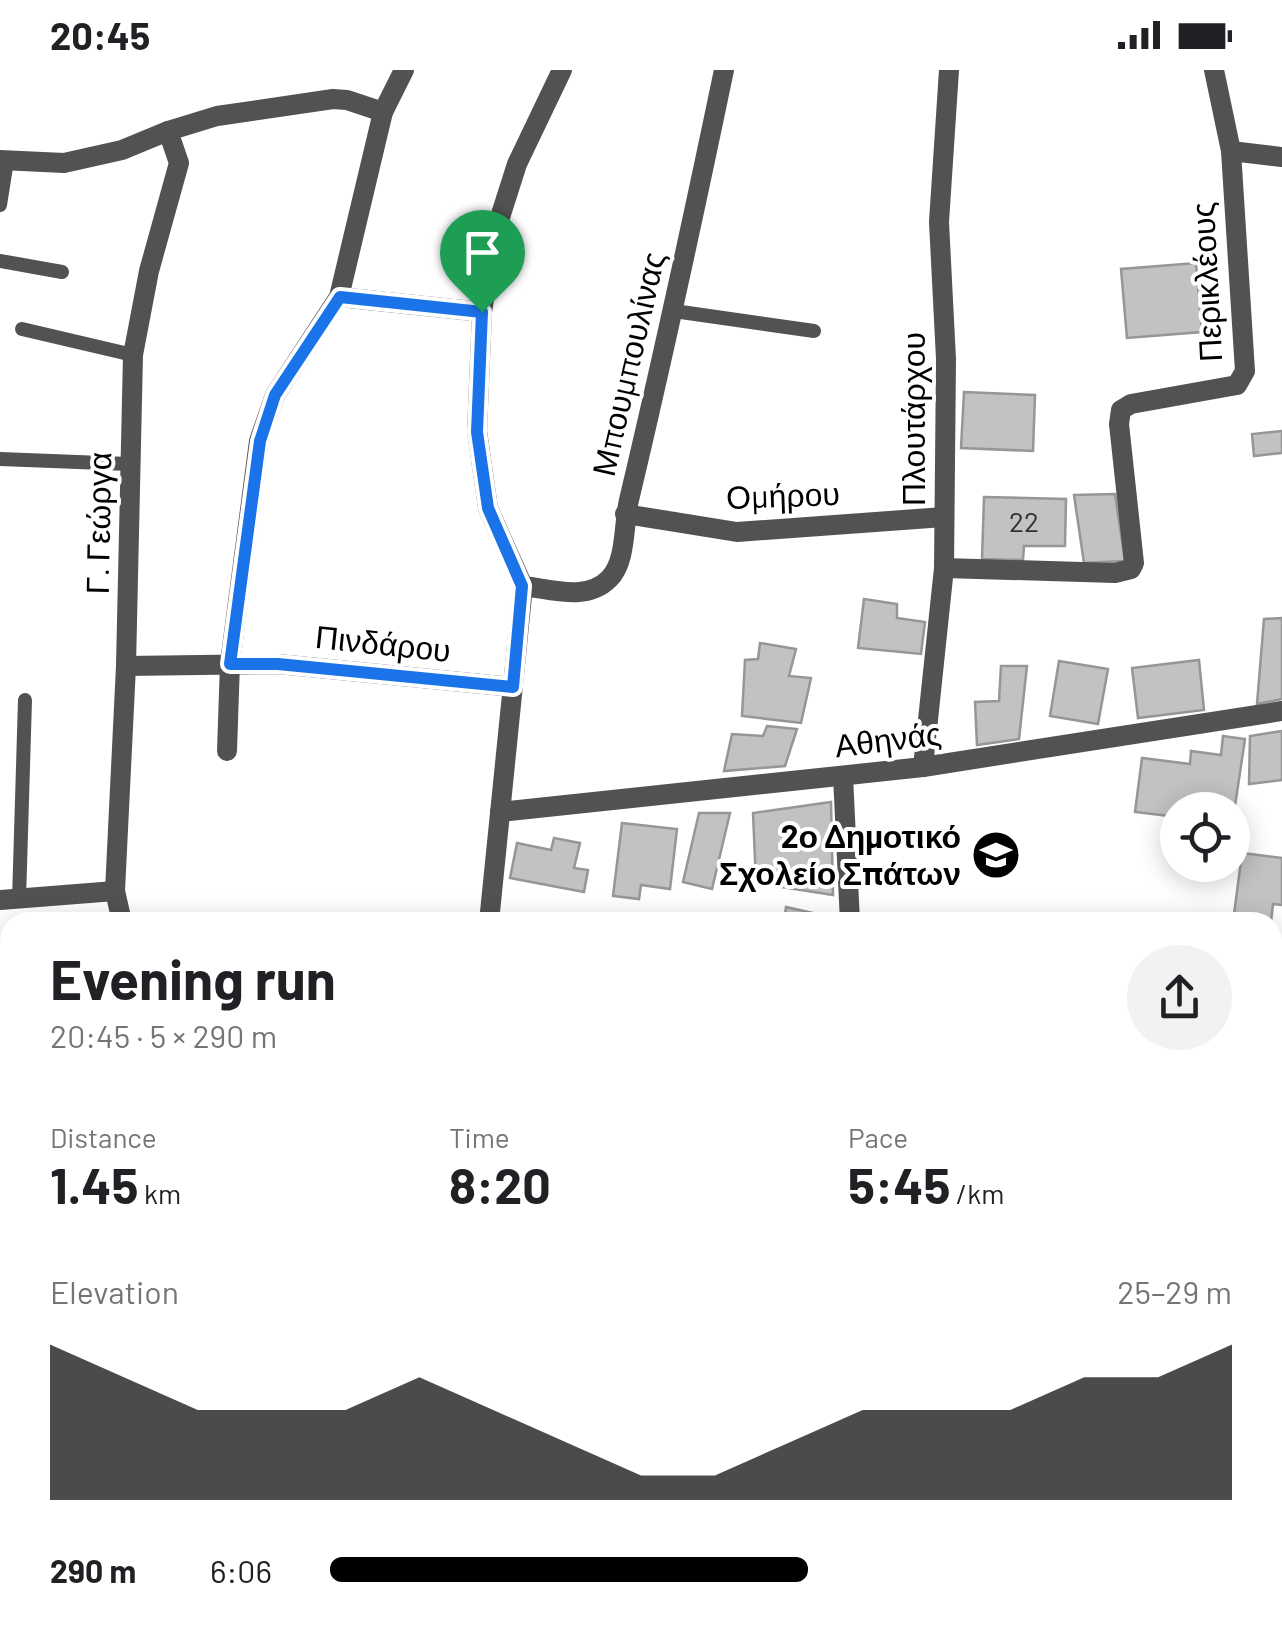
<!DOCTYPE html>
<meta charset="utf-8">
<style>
body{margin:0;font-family:Barlow,sans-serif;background:#f2f2f2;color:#202124;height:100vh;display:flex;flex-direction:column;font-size:38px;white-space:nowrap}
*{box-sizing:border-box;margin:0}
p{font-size:32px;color:#757577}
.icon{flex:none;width:55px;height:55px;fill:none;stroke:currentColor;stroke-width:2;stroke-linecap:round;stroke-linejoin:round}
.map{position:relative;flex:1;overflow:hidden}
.sheet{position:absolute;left:0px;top:842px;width:1282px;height:718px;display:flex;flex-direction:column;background:#fff;border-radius:30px 30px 0 0;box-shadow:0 5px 25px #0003}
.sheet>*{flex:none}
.fabs{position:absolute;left:1160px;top:722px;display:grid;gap:20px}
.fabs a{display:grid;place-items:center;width:90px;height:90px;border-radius:50%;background:#fff;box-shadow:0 5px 25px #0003;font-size:50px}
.pin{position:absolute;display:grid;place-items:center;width:85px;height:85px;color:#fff;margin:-102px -42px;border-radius:50% 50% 50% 0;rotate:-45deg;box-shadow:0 0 10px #0007}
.pin .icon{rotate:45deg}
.round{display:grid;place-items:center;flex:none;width:105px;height:105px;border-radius:52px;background:#f2f2f2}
.summary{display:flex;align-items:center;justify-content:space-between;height:170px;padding:0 50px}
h1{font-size:55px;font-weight:700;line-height:75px}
.figures{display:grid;grid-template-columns:repeat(3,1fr);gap:15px;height:170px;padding:10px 50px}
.figures div{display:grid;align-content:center}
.figures b{font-size:50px;font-weight:700}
.figures small{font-size:28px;font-weight:400}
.figures p{font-size:28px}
.chart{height:280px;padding:20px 50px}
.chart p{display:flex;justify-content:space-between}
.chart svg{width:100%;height:180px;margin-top:10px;fill:#000;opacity:.7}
ul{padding:0 50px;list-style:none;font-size:32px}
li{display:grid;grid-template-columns:160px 120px 1fr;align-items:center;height:75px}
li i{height:25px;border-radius:12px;background:#000}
.status{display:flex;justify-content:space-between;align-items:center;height:70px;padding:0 50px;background:#fff;direction:ltr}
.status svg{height:28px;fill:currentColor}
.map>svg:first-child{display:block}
.green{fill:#d9d9d9}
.building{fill:#c2c2c2;stroke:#969696;stroke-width:2.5}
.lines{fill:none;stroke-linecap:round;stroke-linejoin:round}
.path{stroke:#747474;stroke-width:5;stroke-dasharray:2.5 5;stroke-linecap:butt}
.service{stroke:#525252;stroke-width:14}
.minor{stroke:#525252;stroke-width:20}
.tertiary{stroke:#525252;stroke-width:20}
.route-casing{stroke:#fff;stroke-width:20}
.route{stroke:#1a73e8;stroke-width:12}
.labels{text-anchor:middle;stroke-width:8;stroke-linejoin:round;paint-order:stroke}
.number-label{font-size:28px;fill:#303030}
.street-label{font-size:32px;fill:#000;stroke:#fff}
.poi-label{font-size:32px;font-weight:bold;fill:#000;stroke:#fff;text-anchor:end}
</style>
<div class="status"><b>20:45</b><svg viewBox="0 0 49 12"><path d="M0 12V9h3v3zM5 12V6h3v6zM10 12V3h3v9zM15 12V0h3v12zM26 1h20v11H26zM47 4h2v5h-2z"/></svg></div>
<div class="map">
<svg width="1282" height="1559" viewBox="0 0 1282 1559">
<rect width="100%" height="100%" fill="#fff"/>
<polygon class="green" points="1273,1215 1282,1217 1282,1443 1273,1445"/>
<g class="building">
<polygon points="1196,193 1202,262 1127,268 1121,199"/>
<polygon points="964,322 1035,325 1033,381 961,378"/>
<polygon points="1282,361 1282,383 1254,386 1252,364"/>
<polygon points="1115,424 1125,491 1084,493 1074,425"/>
<polygon points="984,427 1066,429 1065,476 1024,476 1023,490 982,489"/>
<polygon points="864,529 897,534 897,548 925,552 921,584 858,578"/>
<polygon points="1282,548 1282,629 1257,634 1264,549"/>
<polygon points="760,573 796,579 789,606 811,608 801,653 742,646 745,590 758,589"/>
<polygon points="1199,590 1204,640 1138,648 1132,598"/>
<polygon points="1059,591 1108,599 1098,654 1050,646"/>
<polygon points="1001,596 1027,596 1019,669 977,675 975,632 999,631"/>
<polygon points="767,656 797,659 785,696 724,701 732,664 763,666"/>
<polygon points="1282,661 1282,710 1249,714 1250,666"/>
<polygon points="1223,666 1245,669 1235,736 1196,731 1194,740 1178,740 1178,747 1135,742 1142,688 1190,694 1191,681 1221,685"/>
<polygon points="831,732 833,825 756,813 753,743"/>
<polygon points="699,743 730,743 712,819 683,812"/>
<polygon points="622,753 677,759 670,819 641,815 639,829 613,826"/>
<polygon points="554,768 580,773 574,798 588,800 584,822 510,808 517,773 551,780"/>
<polygon points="1242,783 1282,788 1282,835 1273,834 1271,852 1233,852"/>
<polygon points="786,837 835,848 834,852 784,852"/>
</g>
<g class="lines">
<polyline class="path" points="1105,1550 1106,1559"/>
<g class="service">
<polyline points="0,135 7,91"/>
<polyline points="0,191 62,202"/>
<polyline points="674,241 814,261"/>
<polyline points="22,259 133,285"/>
<polyline points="0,389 129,394"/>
<polyline points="19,830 25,630"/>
</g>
<g class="minor">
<polyline points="1231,81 1282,87"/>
<polyline points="0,90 64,93 122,80 168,61 217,46 333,29 347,30 383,42"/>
<polyline points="339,227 482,242"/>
<polyline points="625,444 737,462 944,447"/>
<polyline points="944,498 1115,503 1131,499 1134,493 1119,354 1121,340 1131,334 1237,315 1245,301 1231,81 1214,0"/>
<path d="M523,516C551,519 586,532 609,509C627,491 623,455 629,430C663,287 694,144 724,0"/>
<polyline points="126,596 278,594 513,617"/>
<polyline points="227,681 230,593 259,371 275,325 339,227 383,42 404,0"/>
<polyline points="923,697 944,498 946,289 939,152 949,0"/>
<polyline points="843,706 850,852"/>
<polyline points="500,742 923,697 1282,641"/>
<polyline points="0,830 115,821"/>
<polyline points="122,852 115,821 126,596 133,285 149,201 179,93 168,61"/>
<polyline points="489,852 523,516 488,438 477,361 482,242 495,163 517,94 562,0"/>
<polyline points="1272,890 1282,888"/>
<polyline points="1272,1158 1282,1143"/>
<polyline points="7,1263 10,1263"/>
<polyline points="0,1521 2,1500"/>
<polyline points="559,1550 560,1559"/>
<polyline points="309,1559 311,1550"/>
<polyline points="1225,1559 1282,1550"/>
</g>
<g class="tertiary">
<polyline points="1272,1468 1282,1465"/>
<polyline points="0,1500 10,1500"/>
</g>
</g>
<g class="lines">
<g class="route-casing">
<polygon id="route" points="340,227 482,242 477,362 488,438 522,516 513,617 278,594 230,594 260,371 275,325"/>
</g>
<use href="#route" class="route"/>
</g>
<defs>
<g id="school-disc" transform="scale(2.5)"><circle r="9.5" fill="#000" stroke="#fff"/><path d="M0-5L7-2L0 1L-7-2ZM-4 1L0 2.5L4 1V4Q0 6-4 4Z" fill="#fff"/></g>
</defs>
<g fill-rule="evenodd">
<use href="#school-disc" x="996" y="785"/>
</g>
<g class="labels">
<g class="number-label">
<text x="1024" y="462">22</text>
</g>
<g class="street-label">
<text transform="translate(1207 212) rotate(-93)" y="11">Περικλέους</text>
<text transform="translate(629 294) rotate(-77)" y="11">Μπουμπουλίνας</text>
<text transform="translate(914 349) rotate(-90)" y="11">Πλουτάρχου</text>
<text transform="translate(783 426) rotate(-2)" y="11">Ομήρου</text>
<text transform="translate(99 453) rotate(-89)" y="11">Γ. Γεώργα</text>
<text transform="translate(383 574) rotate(6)" y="11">Πινδάρου</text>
<text transform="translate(888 670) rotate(-7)" y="11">Αθηνάς</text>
</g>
<g class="poi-label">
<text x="961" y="778">2ο Δημοτικό<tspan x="961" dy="37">Σχολείο Σπάτων</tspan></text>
</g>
</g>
</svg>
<div class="fabs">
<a><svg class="icon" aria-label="locate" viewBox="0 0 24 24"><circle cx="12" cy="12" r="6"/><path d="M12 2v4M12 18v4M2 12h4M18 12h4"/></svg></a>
</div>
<div class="pin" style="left:482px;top:242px;background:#1e9e55"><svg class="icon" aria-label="arrive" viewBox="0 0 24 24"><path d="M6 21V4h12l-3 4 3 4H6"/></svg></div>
<section class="sheet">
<div class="summary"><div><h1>Evening run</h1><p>20:45 · 5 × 290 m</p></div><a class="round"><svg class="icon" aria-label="share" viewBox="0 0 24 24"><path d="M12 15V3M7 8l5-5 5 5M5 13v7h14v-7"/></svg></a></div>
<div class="figures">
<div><p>Distance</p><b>1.45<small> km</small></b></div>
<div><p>Time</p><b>8:20</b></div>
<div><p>Pace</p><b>5:45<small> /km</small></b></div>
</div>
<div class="chart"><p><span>Elevation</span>25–29 m</p>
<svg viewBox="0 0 160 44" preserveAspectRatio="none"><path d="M0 44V6L10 14L20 22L30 22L40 22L50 14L60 22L70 30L80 38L90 38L100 30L110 22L120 22L130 22L140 14L150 14L160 6V44z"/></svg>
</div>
<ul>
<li><b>290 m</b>6:06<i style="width:53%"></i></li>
</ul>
</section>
</div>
